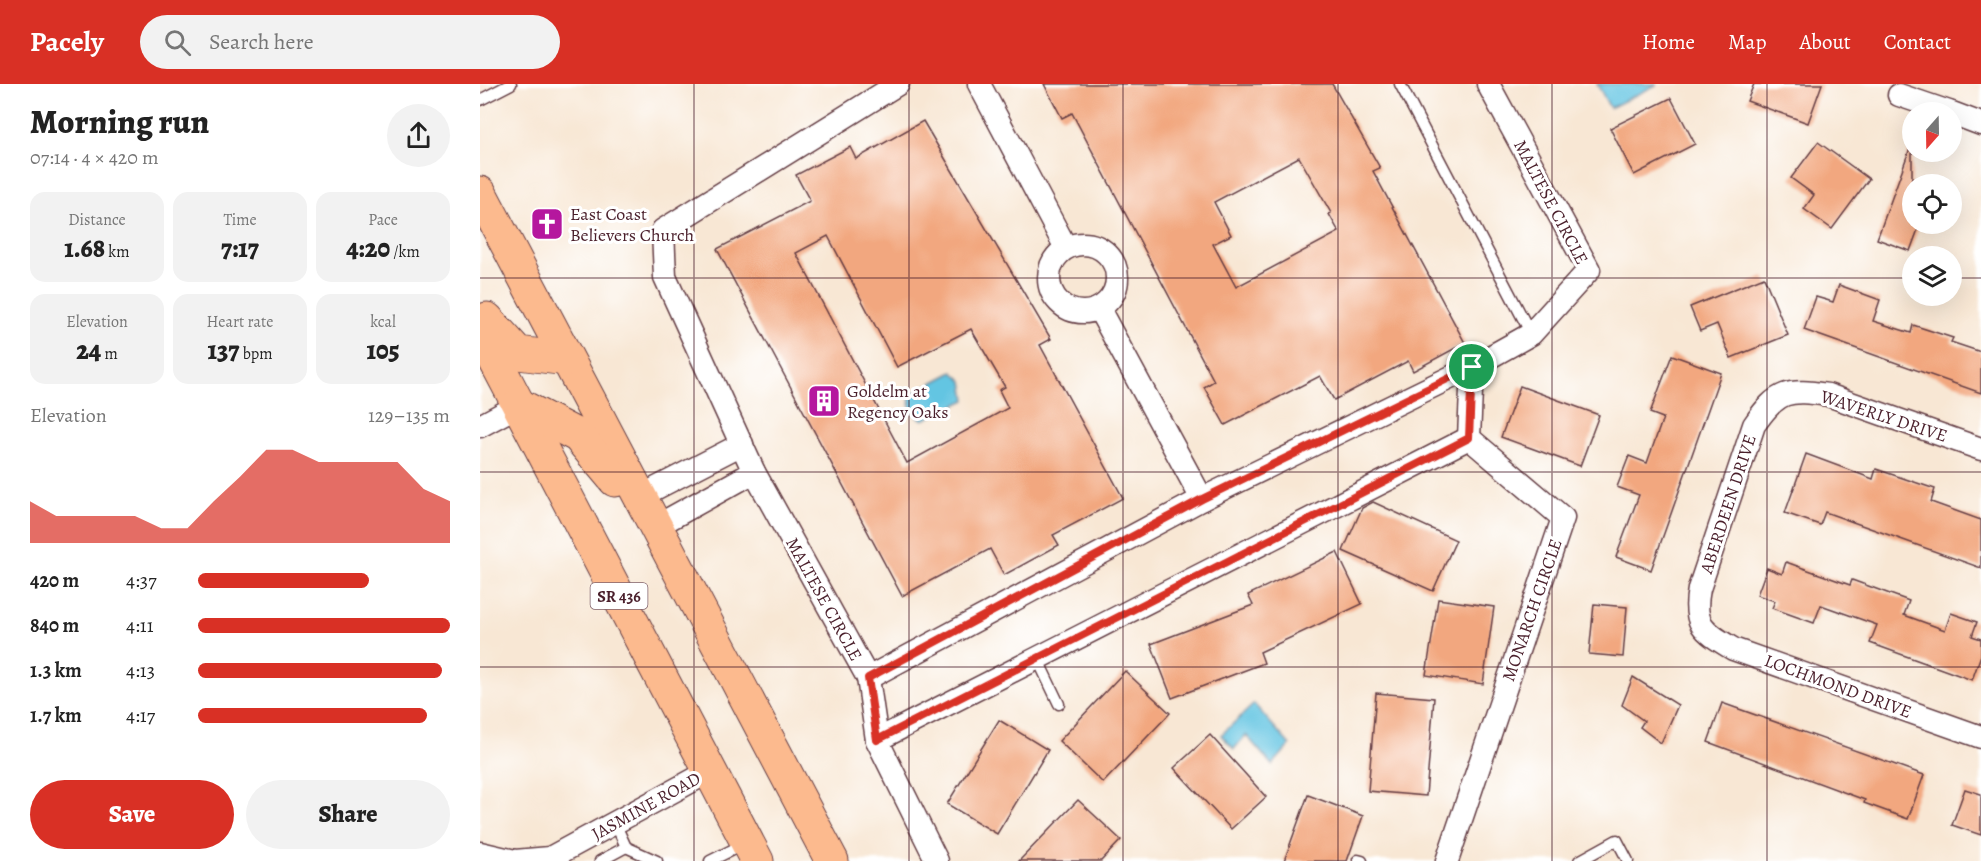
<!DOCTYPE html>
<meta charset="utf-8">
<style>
body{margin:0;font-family:Alegreya,serif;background:#f2f2f2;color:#222;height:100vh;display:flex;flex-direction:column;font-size:22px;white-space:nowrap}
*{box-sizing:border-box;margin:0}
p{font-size:20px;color:#767676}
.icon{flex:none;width:33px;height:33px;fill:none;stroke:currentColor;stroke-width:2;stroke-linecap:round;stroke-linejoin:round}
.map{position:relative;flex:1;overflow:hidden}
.panel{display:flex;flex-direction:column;background:#fff;width:480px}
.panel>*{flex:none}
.needle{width:39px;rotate:200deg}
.controls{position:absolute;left:1422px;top:18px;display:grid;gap:12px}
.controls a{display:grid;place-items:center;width:60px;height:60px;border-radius:50%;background:#fff;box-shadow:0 6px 24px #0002;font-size:30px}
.pin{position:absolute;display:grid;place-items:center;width:51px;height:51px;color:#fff;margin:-26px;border:3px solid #fff;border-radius:50%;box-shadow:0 2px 6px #0007}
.round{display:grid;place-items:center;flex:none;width:63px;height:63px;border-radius:32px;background:#f2f2f2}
.headline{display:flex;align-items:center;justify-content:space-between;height:102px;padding:0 30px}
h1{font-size:33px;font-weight:800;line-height:45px}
.stats{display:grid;grid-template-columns:repeat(3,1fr);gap:9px;height:102px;padding:6px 30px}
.stats div{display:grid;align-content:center;border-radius:15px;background:#f2f2f2;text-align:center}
.stats b{font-size:26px;font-weight:800}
.stats small{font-size:16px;font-weight:400}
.stats p{font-size:16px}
.chart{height:168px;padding:12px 30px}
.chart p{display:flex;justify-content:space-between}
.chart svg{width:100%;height:108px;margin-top:6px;fill:#d93025;opacity:.7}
.action{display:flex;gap:12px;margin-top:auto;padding:12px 30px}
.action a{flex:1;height:69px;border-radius:36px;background:#d93025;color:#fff;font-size:24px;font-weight:800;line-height:69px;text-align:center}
.action a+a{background:#f2f2f2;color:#222}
ul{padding:0 30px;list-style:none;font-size:20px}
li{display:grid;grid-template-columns:96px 72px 1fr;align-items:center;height:45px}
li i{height:15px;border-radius:8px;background:#d93025}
header{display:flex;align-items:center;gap:36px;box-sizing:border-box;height:84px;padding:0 30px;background:#d93025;color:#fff}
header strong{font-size:28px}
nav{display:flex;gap:33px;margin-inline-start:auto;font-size:21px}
.search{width:420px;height:54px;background:#f2f2f2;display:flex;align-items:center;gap:15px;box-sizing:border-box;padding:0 21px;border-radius:33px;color:#767676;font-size:22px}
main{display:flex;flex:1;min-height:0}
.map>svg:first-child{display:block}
.water{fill:#64c5e2;stroke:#577286;stroke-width:1.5}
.building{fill:#f2a77f;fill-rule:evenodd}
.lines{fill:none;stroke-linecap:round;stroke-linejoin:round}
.service-casing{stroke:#643d44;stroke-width:13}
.minor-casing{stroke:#643d44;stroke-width:25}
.primary-casing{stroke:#643d44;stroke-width:35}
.service{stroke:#fff;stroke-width:10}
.minor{stroke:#fff;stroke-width:22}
.primary{stroke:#fcba8e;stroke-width:33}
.route-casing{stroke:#fff;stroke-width:12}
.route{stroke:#d93025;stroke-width:8}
.grid{fill:none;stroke:#4a1f2b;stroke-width:1.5;stroke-opacity:0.55}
.labels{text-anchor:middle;stroke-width:6;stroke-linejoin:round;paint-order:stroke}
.shield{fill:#fff;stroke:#80626b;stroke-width:1.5}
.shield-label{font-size:16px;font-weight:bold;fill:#4a1f2b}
.street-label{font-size:18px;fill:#4a1f2b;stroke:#fff}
.poi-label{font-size:18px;fill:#4a1f2b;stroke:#fff;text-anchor:start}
</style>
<header>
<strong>Pacely</strong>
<div class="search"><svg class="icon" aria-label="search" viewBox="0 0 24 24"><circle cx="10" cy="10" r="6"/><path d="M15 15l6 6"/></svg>Search here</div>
<nav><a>Home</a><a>Map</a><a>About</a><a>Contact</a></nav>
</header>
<main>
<section class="panel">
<div class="headline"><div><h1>Morning run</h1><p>07:14 · 4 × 420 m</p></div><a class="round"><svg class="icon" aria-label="share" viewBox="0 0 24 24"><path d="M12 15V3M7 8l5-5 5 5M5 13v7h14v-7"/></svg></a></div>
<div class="stats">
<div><p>Distance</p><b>1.68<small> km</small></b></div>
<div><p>Time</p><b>7:17</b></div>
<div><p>Pace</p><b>4:20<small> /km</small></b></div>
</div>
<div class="stats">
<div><p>Elevation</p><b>24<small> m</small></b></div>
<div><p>Heart rate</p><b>137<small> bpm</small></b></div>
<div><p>kcal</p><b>105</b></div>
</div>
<div class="chart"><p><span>Elevation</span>129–135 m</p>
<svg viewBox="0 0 160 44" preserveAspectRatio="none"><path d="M0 44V27L10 33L20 33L30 33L40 33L50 38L60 38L70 27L80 17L90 6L100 6L110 11L120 11L130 11L140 11L150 22L160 27V44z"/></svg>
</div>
<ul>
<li><b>420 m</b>4:37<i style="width:68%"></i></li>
<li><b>840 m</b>4:11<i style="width:100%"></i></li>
<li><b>1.3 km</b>4:13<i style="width:97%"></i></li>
<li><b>1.7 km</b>4:17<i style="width:91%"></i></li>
</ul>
<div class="action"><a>Save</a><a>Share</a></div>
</section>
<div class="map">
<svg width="1501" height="777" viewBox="0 0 1501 777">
<rect width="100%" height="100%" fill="#fff"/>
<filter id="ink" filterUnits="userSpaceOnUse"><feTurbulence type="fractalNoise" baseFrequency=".0167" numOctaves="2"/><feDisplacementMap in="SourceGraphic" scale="12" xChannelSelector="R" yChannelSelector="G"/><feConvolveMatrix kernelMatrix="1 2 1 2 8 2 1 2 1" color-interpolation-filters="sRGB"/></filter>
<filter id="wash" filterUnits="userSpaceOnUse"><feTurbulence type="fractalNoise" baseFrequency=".008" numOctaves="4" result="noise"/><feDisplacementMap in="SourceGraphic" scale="24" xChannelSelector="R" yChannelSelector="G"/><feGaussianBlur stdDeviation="1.35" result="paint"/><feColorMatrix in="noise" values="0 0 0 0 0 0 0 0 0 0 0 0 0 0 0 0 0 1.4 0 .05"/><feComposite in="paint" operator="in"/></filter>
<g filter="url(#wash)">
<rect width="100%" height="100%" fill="#f8e7d4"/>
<g class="water">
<polygon points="1117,0 1176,0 1176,1 1130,24"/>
<polygon points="473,288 483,297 486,316 443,336 431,327 429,311"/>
<polygon points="774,620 810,661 792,681 766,651 754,665 741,651"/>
</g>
<g id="blocks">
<g class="building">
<path d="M564,0H852L900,84L893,87L985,259L933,287L928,277L854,316L840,292L745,341L724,303L734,297L592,29L582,34ZM819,73L851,129L849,130L859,148L756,203L733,160L751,151L734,118Z"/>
<polygon points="1274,0 1342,0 1328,39 1267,17"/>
<polygon points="1191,14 1215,60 1154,91 1130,44"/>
<path d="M443,37L571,255L560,261L643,414L573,451L579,461L524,491L510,465L422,512L237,165L330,117L316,91L370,63L376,75ZM348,152L417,283L491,245L525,303L519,306L528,324L427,379L316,169Z"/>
<polygon points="1338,58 1389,95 1352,145 1324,125 1334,111 1311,94"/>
<polygon points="1430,64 1432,65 1432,140 1440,140 1430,167 1397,155"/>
<polygon points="1284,193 1308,251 1251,274 1237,240 1220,247 1210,223"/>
<polygon points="1359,201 1400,216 1393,237 1431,249 1433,241 1473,254 1471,258 1501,268 1501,309 1324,246 1336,213 1353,218"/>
<polygon points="1192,271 1241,289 1171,486 1136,473 1159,411 1137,403 1149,372 1167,379 1183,334 1170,329"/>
<polygon points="1040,302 1119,331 1100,382 1021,353"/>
<polygon points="1326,370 1393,395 1396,385 1455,405 1451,418 1501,436 1501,484 1345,428 1340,441 1305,429"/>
<polygon points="893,418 976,456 953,507 863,467 882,424"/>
<polygon points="857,468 882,520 780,568 784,579 692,614 671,560 773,521 768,511"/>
<polygon points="1306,478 1370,501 1372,496 1429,517 1424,531 1465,546 1471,529 1497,538 1492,552 1501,555 1501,571 1492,596 1390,559 1397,541 1341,521 1334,539 1292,524 1295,517 1277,511 1287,484 1302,490"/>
<polygon points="958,515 1014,523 1003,600 946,591"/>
<polygon points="1114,520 1147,523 1143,573 1109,570"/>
<polygon points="645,587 690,629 623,699 579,657"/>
<polygon points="1153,593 1198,621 1181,659 1160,643 1164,637 1142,621"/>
<polygon points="896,609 954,614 946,712 888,707"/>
<polygon points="1242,619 1444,691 1428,735 1384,719 1385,716 1228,658"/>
<polygon points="519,636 568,666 517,750 467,720"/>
<polygon points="730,651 786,713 751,745 694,684"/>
<polygon points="1485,705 1501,710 1501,751 1472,741"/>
<polygon points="828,711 883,732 867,777 804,777"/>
<polygon points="598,716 641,756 621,777 539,777"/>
</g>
</g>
</g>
<g filter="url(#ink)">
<use href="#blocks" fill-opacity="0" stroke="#643d44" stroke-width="1.5"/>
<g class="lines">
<g class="service-casing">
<g id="service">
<polyline points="920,0 1051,250"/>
<polyline points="0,16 31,0"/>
<polyline points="557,574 579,620"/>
<polyline points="146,763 177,777"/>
<polyline points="878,776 882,777"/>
<polyline points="120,777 146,763 135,739"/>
<polyline points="230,777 264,760"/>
<polyline points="1099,777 1137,756 1148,777"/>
</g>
</g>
<g class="minor-casing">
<g id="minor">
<polyline points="418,0 183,146 185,193 274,388 388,594 722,415 992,283 1051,250 1109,186 1008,0"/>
<polyline points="499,0 586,164"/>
<polyline points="1419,11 1469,28"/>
<polyline points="1472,29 1501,40"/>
<circle cx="603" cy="194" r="34"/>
<polyline points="619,225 722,415"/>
<polyline points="0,342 39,321"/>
<polyline points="989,354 992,283"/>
<path d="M1501,365L1348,311C1308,305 1298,306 1274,341L1219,505C1212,541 1224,547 1253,565L1501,653"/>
<polyline points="159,413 262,360"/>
<polyline points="175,443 274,388"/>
<polyline points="388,594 397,656"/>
<polyline points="0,769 35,777 70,774 230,687"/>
<polyline points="457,777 397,656 989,354 1083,434 967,777"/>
</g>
</g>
<g class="primary-casing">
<g id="primary">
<polyline points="0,109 352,777"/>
<polyline points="7,235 38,269 87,275"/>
<polyline points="0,247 277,777"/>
<polyline points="39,321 98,352 135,396"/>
</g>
</g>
<use href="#service" class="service"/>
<use href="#minor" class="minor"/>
<use href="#primary" class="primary"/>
</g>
</g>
<g class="lines" filter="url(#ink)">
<g class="route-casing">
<polygon id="route" points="992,283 989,354 397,656 388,594 722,415"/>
</g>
<use href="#route" class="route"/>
</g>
<path class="grid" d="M214,0V777M429,0V777M643,0V777M858,0V777M1072,0V777M1287,0V777M0,194H1432M1472,194H1501M0,388H1501M0,583H1501"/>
<defs>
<g id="church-square" transform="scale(1.725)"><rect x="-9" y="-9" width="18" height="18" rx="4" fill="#b5179e" stroke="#fff"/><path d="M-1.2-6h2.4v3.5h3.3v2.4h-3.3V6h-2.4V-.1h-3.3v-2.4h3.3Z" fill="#fff"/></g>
<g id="building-square" transform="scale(1.725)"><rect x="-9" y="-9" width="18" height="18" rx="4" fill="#b5179e" stroke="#fff"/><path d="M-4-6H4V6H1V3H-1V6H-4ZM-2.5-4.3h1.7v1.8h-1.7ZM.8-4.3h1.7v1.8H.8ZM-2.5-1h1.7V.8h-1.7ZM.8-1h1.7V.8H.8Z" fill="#fff"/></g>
</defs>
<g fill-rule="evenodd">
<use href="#church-square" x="67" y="140"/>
<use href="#building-square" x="344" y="317"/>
</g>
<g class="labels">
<rect class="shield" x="110.5" y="499" width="57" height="26" rx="4.5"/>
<g class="shield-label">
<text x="139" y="518">SR 436</text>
</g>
<g class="street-label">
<text transform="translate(1071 118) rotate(62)" y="6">MALTESE CIRCLE</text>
<text transform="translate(1404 332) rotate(18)" y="6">WAVERLY DRIVE</text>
<text transform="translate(1248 420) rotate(-72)" y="6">ABERDEEN DRIVE</text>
<text transform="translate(344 515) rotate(61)" y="6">MALTESE CIRCLE</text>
<text transform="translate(1052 526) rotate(-71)" y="6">MONARCH CIRCLE</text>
<text transform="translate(1358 602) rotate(20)" y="6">LOCHMOND DRIVE</text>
<text transform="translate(166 722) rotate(-29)" y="6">JASMINE ROAD</text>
</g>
<g class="poi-label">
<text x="90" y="136">East Coast<tspan x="90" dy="21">Believers Church</tspan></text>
<text x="367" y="313">Goldelm at<tspan x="367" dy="21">Regency Oaks</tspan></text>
</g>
</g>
</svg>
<div class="controls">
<a><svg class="needle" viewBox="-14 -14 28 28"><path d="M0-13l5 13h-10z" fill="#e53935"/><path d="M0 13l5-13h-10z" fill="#767676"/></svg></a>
<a><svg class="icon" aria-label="locate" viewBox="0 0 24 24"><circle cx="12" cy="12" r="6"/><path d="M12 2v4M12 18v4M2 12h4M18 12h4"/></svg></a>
<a><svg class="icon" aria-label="layers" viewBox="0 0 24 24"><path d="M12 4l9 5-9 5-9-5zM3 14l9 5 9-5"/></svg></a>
</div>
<div class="pin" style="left:992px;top:283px;background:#1e9e55"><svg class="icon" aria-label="arrive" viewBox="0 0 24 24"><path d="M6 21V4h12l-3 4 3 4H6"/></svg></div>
</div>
</main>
